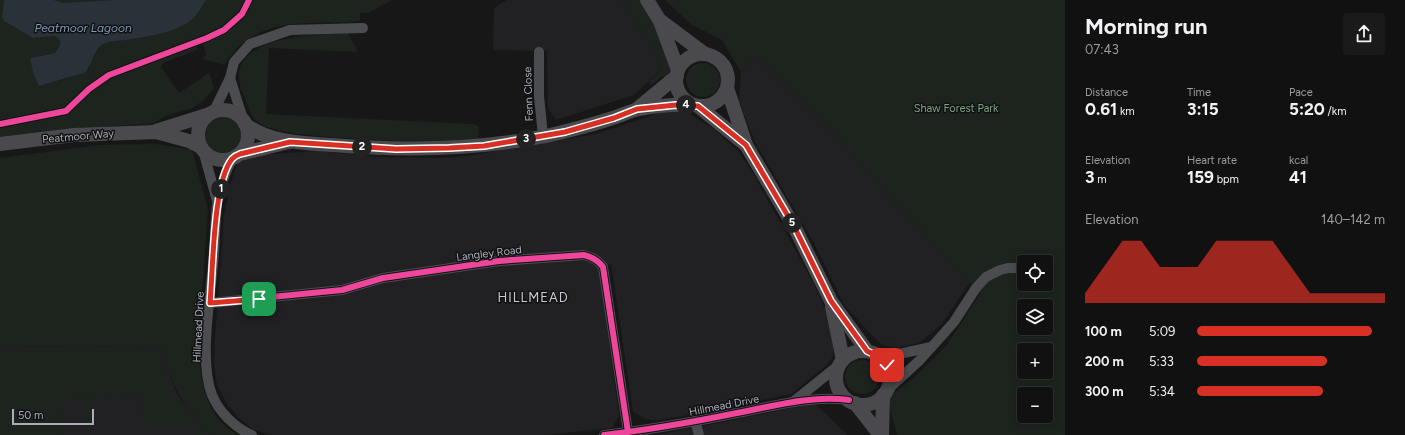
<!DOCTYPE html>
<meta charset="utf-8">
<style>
body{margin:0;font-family:Figtree,sans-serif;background:#1a1a1a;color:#f1f3f6;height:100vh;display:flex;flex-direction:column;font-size:15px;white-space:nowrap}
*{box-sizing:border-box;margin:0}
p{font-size:13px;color:#9c9d9f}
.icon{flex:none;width:22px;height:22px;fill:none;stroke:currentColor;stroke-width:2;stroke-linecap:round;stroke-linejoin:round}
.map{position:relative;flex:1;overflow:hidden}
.drawer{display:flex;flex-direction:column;background:#111;width:340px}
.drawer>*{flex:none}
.controls{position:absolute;left:1017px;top:255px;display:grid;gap:8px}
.controls a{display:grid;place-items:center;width:36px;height:36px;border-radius:4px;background:#111;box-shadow:0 2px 10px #0003,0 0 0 1px #303131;font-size:20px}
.scale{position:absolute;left:12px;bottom:10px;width:82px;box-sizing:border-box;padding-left:4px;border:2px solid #a8adb8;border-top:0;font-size:11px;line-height:14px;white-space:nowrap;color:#a8adb8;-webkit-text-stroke:3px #111113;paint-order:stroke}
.pin{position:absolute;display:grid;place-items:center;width:34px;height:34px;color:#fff;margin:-17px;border-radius:8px;box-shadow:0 2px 6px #0006}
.km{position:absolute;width:20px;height:20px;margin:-10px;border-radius:50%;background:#222;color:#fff;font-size:11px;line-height:20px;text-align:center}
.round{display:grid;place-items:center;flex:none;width:42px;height:42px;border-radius:4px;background:#1a1a1a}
.summary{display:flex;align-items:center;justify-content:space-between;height:68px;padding:0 20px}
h1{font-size:22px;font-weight:700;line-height:30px}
.figures{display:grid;grid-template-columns:repeat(3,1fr);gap:6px;height:68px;padding:4px 20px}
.figures div{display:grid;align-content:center}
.figures b{font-size:17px;font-weight:700}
.figures small{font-size:11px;font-weight:400}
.figures p{font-size:11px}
.chart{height:112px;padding:8px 20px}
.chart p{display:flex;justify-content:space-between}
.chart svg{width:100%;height:72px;margin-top:4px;fill:#d93025;opacity:.7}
ul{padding:0 20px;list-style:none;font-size:13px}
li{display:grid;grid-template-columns:64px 48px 1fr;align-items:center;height:30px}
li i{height:10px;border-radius:5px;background:#d93025}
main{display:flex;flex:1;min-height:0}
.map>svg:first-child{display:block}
.built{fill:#212123}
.green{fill:#1d241e;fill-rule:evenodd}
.water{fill:#2a3239}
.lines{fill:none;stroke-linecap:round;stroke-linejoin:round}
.minor{stroke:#4b4c50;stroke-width:10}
.secondary{stroke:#4a4a4e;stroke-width:14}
.cycleway-casing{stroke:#111113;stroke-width:8}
.cycleway{stroke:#ed469a;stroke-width:6}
.route-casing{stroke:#fff;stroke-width:8}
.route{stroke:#d93025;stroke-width:5}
.labels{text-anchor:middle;stroke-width:3;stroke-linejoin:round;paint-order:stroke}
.street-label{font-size:11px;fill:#a8adb8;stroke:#111113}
.park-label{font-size:11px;fill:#7fa381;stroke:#111113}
.water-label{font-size:12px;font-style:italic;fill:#7f9bb3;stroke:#111113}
.quarter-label{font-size:13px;letter-spacing:1px;fill:#c9ccd4;stroke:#111113}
</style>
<main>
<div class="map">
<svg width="1065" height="435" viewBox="0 0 1065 435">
<rect width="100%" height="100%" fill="#171717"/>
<g class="built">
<polygon points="507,0 622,0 643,31 662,69 634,95 556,120 548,108 547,51 493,50 494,8"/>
<polygon points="753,57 758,59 826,127 970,282 942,324 919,343 895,348 881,345 844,305 814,243 755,142 739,102 741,72"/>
<polygon points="662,112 681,112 690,114 714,129 739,152 753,173 814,284 825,309 829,327 834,349 832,358 827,365 791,394 713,411 654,421 643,418 633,411 611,264 599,269 619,416 612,428 546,435 270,435 252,429 238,417 227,404 217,385 214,365 215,338 224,215 231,182 238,162 260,155 316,151 376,157 441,158 474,155 596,134"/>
<polygon points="88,346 160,348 177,394 193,416 211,435 0,435 0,347"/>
<polygon points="814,403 848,435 656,435 728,421"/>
</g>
<g class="green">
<path d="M0,0H4L2,17L4,21L33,38L55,36L60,40V45L55,53L38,56L39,86L68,78L89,69L91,59L96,50L106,43L177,28L188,22L198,14L206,0H392L368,13H360V21C307,26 257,13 224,65L202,59L206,55L203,43L225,32L242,19L234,18L223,27L197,41V50L163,63L161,67L179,93L209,73L214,88L204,100L191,109L167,115L154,123L59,130L0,138V126L64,115L73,109L65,108L0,121Z"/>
<polygon points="54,0 113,0 69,3 62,3"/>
<polygon points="622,0 640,0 658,30 671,68 665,78 663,76 651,85 649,82 662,69 643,31"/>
<path d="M665,0H1065V435H897L888,401L889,397L916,376L946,346L980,294L826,127L758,59L753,57L741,72L722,40L691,24ZM1024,262H1046V284H1024ZM1024,306H1046V328H1024ZM1024,350H1046V372H1024ZM1024,394H1046V416H1024Z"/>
<path d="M348,33L358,52L269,48L266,114L472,124L479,126L478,139C428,142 379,141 329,137C309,135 282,133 264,126C251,121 248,105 243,94C218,35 314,35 348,33Z"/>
<circle cx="703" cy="80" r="17"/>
<circle cx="223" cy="135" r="18"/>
<path d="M156,144L192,150L208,209L198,350C201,382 206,419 239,435H211C182,408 173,385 160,348L88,346L0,347V158L99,145Z"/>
<path d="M88,349L158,351C168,386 180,409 205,435H193V431H186L185,426H148V422H144L143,396L93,397V400L62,399L61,435H0V351Z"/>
<circle cx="862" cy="377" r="17"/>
<rect x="83" y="402" width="10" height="25"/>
</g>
<path class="water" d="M4,0H54L62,3L113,0H206C203,4 201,9 198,13C183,33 148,36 125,40C119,41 112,41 106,43C91,49 94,65 84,73L39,86L33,72L30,58L55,53L60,45V40L55,36L33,38L4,21L2,17Z"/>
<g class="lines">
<g class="minor">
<polyline points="539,52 539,96 543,136"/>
<polyline points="230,78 243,119"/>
<polyline points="214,111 230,78 234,62 250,44 290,30 363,28"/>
<polyline points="203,150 217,201"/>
<path d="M233,158C225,171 220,188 217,204C215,224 215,244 213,264C210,300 199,362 212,395C219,412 235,428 252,435"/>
<polyline points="1045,284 1045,286"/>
<path d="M210,303L342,290L383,278L499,261L584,255C592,257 598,260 603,267L628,432"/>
<polyline points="881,358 931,347"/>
<polyline points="886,391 920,360 954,322 976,288 986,277 1000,270 1008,268 1024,268"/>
<polyline points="793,402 839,365"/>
<polyline points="695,421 699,435"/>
<path d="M604,435C648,430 693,422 737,413C774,406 811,395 849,400"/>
</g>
<g class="secondary">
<polyline points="647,0 660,21 678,70"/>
<polyline points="661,21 705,54"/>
<circle cx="702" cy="80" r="26"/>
<polyline points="727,88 746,145 795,228 831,301 867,351"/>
<polyline points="698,106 746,145"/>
<polyline points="637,109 677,76"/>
<circle cx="223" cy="135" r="25"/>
<path d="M245,124C269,143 303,143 332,145C404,151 475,150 546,136C568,131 591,125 613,118C622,115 630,111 639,109C656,106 675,104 693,105"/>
<polyline points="156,131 207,115"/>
<polyline points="0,144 74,135 156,132 189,141 201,147"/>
<polyline points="240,154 289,142"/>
<polyline points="832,307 843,360"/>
<circle cx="863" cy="378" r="27"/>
<polyline points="855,403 880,435"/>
<polyline points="882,435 883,395"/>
</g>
<g class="cycleway-casing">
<g id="cycleway">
<polyline points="0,124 66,111 89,89 109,75 207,38 224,30 242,14 249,0"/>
<path d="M210,303L342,290L383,278L499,261L584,255C592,257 598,260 603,267L628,432"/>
<path d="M604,435C648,430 693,422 737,413C774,406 811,395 849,400"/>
</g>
</g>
<use href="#cycleway" class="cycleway"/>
</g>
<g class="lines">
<g class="route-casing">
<path id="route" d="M259,299L210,303C213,271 213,182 232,159C234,157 237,155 240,154L290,142L396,149L449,148L484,146L565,132L614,118L637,109L676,105L698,106L746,145L795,228L831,301L867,351L881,358L887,365"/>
</g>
<use href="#route" class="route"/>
</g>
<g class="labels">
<g class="street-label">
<text transform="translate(528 94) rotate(-92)" y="4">Fenn Close</text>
<text transform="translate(78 136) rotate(-5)" y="4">Peatmoor Way</text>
<text transform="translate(489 253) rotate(-7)" y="4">Langley Road</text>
<text transform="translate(198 327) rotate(-87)" y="4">Hillmead Drive</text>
<text transform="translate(724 405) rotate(-11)" y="4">Hillmead Drive</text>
</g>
<g class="park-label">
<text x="956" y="112">Shaw Forest Park</text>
</g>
<g class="water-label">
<text x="83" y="32">Peatmoor Lagoon</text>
</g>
<g class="quarter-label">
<text x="533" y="302">HILLMEAD</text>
</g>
</g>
</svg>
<div class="controls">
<a><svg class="icon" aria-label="locate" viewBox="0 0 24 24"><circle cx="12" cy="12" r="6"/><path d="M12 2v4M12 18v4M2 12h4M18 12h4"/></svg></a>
<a><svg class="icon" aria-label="layers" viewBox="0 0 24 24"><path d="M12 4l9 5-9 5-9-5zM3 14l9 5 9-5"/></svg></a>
<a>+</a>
<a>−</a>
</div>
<div class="scale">50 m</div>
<div class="pin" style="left:259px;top:299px;background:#1e9e55"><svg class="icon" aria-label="arrive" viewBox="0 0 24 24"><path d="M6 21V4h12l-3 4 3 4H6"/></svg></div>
<div class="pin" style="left:887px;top:365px;background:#d93025"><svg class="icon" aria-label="check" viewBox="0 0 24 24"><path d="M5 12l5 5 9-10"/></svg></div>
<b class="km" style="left:221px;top:189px">1</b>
<b class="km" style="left:362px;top:147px">2</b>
<b class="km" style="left:526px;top:139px">3</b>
<b class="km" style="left:686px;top:105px">4</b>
<b class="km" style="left:792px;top:223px">5</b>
</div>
<section class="drawer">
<div class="summary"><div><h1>Morning run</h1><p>07:43</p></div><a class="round"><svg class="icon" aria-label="share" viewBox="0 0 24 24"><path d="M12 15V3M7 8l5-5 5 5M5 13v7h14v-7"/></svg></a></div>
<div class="figures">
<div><p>Distance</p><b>0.61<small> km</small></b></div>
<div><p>Time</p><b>3:15</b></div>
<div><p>Pace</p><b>5:20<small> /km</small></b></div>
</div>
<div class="figures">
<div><p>Elevation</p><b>3<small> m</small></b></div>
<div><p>Heart rate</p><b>159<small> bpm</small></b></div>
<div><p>kcal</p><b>41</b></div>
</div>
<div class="chart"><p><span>Elevation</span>140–142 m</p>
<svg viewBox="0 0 160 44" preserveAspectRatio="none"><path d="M0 44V38L10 22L20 6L30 6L40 22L50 22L60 22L70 6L80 6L90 6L100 6L110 22L120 38L130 38L140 38L150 38L160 38V44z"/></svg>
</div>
<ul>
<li><b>100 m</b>5:09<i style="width:93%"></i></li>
<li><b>200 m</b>5:33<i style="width:69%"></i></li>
<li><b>300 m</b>5:34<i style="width:67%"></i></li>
</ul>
</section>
</main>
